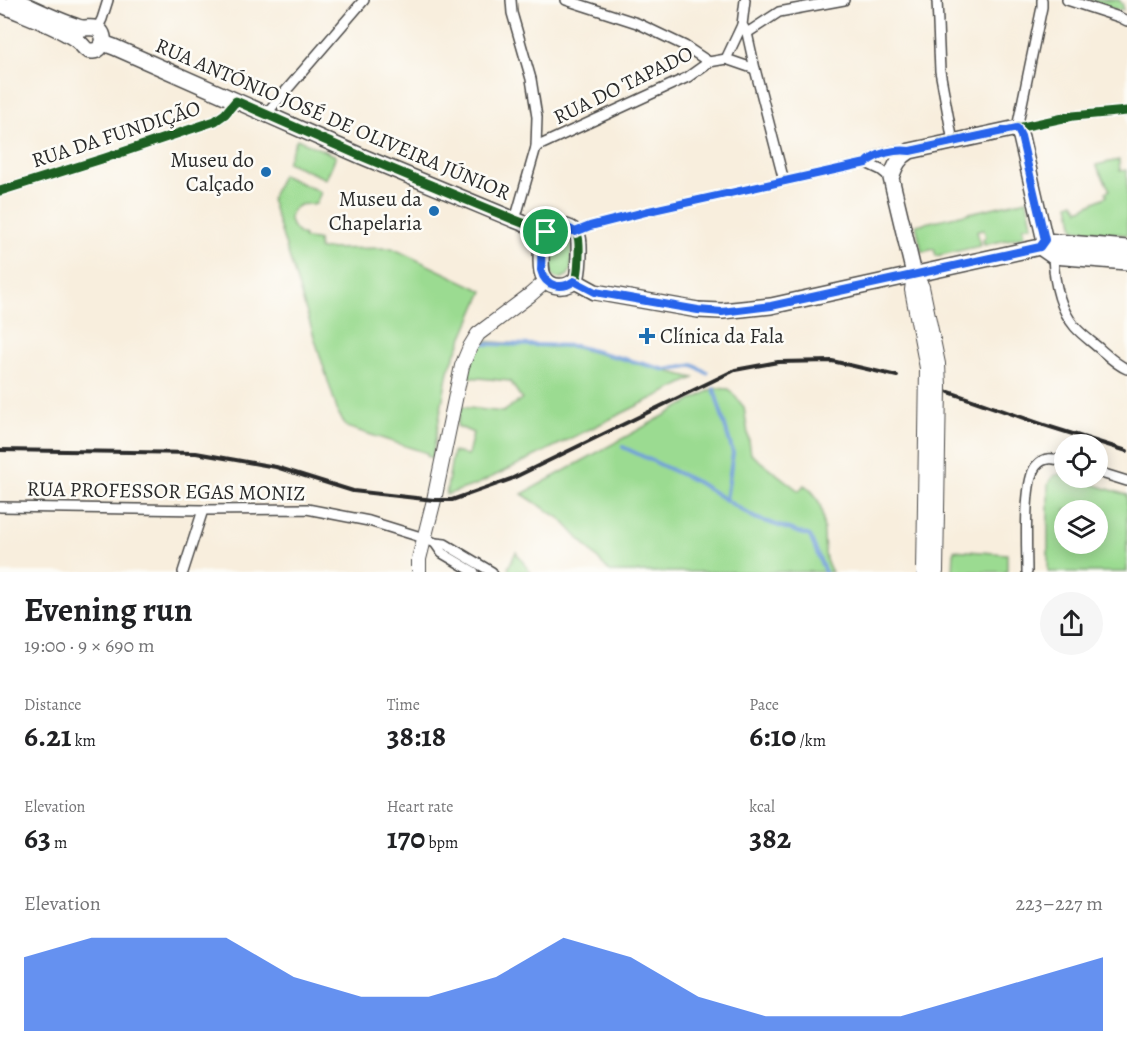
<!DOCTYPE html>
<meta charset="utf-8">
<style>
body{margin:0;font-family:Alegreya,serif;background:#f6f6f6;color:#202124;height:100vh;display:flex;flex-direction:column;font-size:22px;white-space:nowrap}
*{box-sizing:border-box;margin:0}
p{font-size:20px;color:#757577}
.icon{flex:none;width:33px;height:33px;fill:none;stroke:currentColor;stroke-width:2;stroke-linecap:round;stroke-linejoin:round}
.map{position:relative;height:572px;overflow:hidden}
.details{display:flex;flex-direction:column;background:#fff;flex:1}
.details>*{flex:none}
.tools{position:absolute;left:1054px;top:434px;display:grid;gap:12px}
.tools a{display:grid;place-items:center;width:54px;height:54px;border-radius:50%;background:#fff;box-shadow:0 3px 15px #0003;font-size:30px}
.pin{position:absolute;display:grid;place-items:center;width:51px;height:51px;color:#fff;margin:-26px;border:3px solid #fff;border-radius:50%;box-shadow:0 2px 6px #0007}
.round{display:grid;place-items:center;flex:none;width:63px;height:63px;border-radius:32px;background:#f6f6f6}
.summary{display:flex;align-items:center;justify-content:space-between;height:102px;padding:0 24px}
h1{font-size:33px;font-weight:700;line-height:45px}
.figures{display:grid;grid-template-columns:repeat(3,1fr);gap:9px;height:102px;padding:6px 24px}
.figures div{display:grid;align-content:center}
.figures b{font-size:30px;font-weight:700}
.figures small{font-size:16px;font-weight:400}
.figures p{font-size:16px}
.chart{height:168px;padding:12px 24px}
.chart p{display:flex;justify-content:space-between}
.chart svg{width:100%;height:108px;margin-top:6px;fill:#2563eb;opacity:.7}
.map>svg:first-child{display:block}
.green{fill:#9bdb91;stroke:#63835e;stroke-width:1.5;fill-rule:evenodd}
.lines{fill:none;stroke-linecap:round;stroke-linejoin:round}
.stream{stroke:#719fd9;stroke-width:4}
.street-casing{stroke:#4a4846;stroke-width:12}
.secondary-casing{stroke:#4a4846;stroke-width:16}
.primary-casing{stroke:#4a4846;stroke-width:18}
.street{stroke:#fff;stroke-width:9}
.secondary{stroke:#fff;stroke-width:14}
.primary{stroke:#fff;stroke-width:15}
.rail{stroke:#2b2b2b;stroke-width:4}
.cycleway-casing{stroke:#fdfcf7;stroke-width:13}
.cycleway{stroke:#1b5e20;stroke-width:9}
.route-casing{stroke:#fff;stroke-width:12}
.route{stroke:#2563eb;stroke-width:8}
.poi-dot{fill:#1f6fb2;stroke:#fdfcf7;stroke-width:2}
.labels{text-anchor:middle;stroke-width:5;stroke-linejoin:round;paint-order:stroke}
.street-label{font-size:21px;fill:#2b2b2b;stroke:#fdfcf7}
.poi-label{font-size:21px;fill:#2b2b2b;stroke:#fdfcf7;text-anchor:end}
</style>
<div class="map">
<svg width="1127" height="572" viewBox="0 0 1127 572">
<rect width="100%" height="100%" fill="#fdfcf7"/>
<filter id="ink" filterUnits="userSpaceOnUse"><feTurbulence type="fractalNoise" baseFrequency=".0167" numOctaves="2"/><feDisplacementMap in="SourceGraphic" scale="12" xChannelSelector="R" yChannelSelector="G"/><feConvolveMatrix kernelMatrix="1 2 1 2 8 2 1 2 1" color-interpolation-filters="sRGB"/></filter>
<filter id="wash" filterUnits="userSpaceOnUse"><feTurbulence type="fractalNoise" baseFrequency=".008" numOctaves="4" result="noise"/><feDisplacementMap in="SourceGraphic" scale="24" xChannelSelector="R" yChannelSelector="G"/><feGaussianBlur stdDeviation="1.35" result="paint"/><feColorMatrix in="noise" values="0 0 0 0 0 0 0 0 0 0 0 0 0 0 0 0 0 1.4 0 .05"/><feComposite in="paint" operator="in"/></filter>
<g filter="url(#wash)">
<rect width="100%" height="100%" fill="#f8eedd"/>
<g class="green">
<polygon points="1088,0 1119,0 1123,5 1123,10 1110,9"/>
<polygon points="297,139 336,156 326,179 287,162"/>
<polygon points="1119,160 1120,171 1127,170 1127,235 1074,229 1069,204 1074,202 1079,210 1107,196 1106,192 1110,190 1096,165"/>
<path d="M282,175L321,192L316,204C311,204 305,204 300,205C283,212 290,231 304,236V239L318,240L319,249L392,248L483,291L448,371L432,458L427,456V453L347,427L338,413L271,199Z"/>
<polygon points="1027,200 1032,225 1023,227 1025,236 984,245 983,240 986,237 984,230 977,231 980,246 936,256 934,249 922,252 916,225"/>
<path d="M559,233L566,234L571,240V269L568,275C549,287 550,266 550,253C550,249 549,242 551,238C553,234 555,234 559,233Z"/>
<polygon points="483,341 553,347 565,345 694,378 478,484 446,495 453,452 468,455 473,433 457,426 461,407 503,412 522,399 510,381 468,377 475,350"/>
<path d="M714,388L729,389L744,407L751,454L799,491L804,485C830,501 821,533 826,559C827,564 830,568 832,572H610L561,519L522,494Z"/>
<path d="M1060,474L1127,495V572H1048V485C1050,478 1053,475 1060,474ZM1065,510H1098V543H1065Z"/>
<polygon points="954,550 1007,554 1007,572 953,572"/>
<polygon points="516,552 530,572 510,572 508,568"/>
</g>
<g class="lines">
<g class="stream">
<polyline points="482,342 486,344 575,346 666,370 694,365 707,373"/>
<polyline points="714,389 733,453 726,500"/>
<polyline points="623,447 697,482 755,518 810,536 825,572"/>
</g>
</g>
</g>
<g filter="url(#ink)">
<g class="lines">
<g class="street-casing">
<g id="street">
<polyline points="511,0 512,13 531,79 537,117 536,147 515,220"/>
<polyline points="566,0 637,23 685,46 709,62"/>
<polyline points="745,0 742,25 747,33 755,69 784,181"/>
<polyline points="937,0 940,71 953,142"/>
<polyline points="1042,0 1042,7 1017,128 1073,116 1127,111"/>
<polyline points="1067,0 1119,17 1127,21"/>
<polyline points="97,29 102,19 108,0"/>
<polyline points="747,33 779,12 844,0"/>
<polyline points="726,59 742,25"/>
<polyline points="265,115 364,0"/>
<polyline points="536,147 688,77 709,62 726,59 755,69"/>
<polyline points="866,163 881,170 891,178"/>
<polyline points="0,191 105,158 215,121 225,114 236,101"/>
<path d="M575,232L590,226L649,211L866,163C875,154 895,148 908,151"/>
<path d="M1053,256C1054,281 1059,308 1075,327C1082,335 1092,342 1100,349C1108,356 1117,365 1127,369"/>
<polyline points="1098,472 1127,481"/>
<polyline points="0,507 203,510 307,509 369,521 424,538 435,543 442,553 474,572"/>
<polyline points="435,543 445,544 492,572"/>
<polyline points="183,572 203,510"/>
<path d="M1027,572C1027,550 1023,482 1036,466C1044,456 1054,458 1065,462"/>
</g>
</g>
<g class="secondary-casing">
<g id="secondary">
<polyline points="914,274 922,287 938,364 939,386 936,572"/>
<polyline points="914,274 912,290 927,368 924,572"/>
<polyline points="419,572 419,559 434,500 462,366 470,347 478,334 530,295 546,281"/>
</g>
</g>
<g class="primary-casing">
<g id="primary">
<path d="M0,4C22,14 46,22 67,34C71,36 76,39 79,42C84,46 85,52 93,51C103,50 107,37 99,30C93,25 85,30 78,27C56,20 35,9 14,0"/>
<polyline points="103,43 114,47 361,156 515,220 546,232"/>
<path d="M559,226C566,226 576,229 578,237C580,243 579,274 576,279C568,289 550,289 544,277C539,270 541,238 546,232C550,228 554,227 559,226Z"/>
<polyline points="1045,241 1127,248"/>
<polyline points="1040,247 1053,256 1127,262"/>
<path d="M914,274L891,178C895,166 899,157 910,151L1017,128L1021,137L1045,241"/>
<polyline points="575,281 595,292 698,310 722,311 771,306 1040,247 1045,241"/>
</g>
</g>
<use href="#street" class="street"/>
<use href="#secondary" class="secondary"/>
<use href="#primary" class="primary"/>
<g class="rail">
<polyline points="949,392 1044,425 1127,451"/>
<polyline points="0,450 196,453 276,467 353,491 434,500 452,500 511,479 735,370 778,362 832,361 897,376"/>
</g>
<g class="cycleway-casing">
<g id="cycleway">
<polyline points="0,191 105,158 215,121 225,114 236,101 361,156 515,220 546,232"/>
<path d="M559,226C566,226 576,229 578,237C580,243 579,274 576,279C568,289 550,289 544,277C539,270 541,238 546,232C550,228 554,227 559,226Z"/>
<path d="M575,232L590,226L649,211L866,163C876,153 897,149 910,151L1073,116L1127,111"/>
</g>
</g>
<use href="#cycleway" class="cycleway"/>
</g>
</g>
<g class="lines" filter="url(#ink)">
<g class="route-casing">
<path id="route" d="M1017,128L1021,136L1045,240L1040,247L771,306L722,312L698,310L595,292L574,281C562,290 545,287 541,270C542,260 540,247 543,237C548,222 565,225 575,232L590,226L649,211L866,163C876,153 897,149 910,151Z"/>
</g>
<use href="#route" class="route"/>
</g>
<g class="poi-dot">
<circle cx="266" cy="172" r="6"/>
<circle cx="434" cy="211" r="6"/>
<path d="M644 327h6v6h6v6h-6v6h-6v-6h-6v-6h6z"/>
</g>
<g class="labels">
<g class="street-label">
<text transform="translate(623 85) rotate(-26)" y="7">RUA DO TAPADO</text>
<text transform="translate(333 119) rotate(23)" y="7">RUA ANTÓNIO JOSÉ DE OLIVEIRA JÚNIOR</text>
<text transform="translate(116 134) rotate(-18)" y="7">RUA DA FUNDIÇÃO</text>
<text transform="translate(166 491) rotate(1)" y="7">RUA PROFESSOR EGAS MONIZ</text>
</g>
<g class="poi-label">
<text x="254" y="167">Museu do<tspan x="254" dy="24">Calçado</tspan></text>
<text x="422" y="206">Museu da<tspan x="422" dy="24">Chapelaria</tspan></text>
<text x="660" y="343" text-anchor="start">Clínica da Fala</text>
</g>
</g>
</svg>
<div class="tools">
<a><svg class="icon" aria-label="locate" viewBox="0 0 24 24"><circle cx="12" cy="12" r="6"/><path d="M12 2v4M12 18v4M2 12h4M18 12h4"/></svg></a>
<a><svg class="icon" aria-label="layers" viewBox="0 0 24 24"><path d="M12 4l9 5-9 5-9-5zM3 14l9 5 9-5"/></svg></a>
</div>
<div class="pin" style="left:546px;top:232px;background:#1e9e55"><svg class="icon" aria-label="arrive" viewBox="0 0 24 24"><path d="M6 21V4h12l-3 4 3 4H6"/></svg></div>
</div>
<section class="details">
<div class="summary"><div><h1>Evening run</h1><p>19:00 · 9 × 690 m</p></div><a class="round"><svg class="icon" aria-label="share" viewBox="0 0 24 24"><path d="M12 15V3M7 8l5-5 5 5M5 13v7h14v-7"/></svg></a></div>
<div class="figures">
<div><p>Distance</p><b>6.21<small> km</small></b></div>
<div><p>Time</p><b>38:18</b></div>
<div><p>Pace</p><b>6:10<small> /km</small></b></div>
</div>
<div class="figures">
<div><p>Elevation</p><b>63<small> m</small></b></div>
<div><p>Heart rate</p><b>170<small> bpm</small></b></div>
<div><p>kcal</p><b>382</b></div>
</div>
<div class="chart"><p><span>Elevation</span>223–227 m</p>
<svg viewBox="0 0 160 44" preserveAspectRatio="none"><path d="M0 44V14L10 6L20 6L30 6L40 22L50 30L60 30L70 22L80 6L90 14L100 30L110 38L120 38L130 38L140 30L150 22L160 14V44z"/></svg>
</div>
</section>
